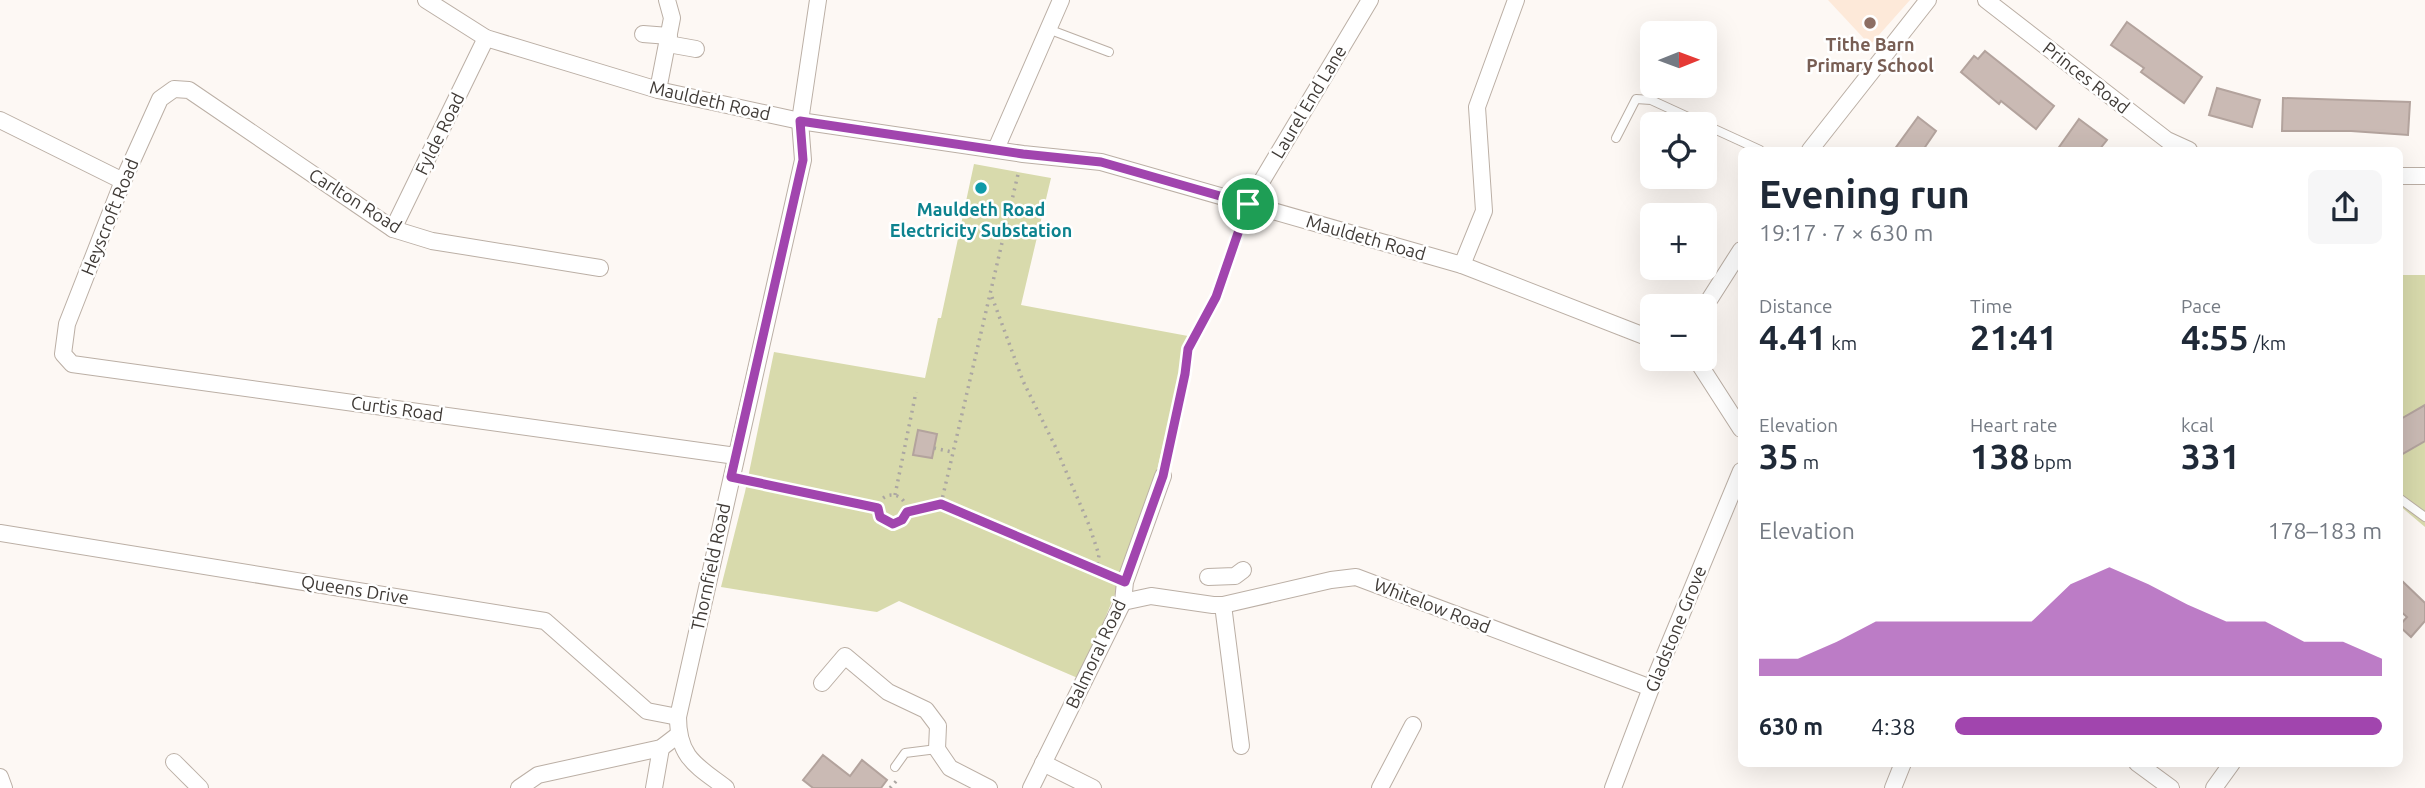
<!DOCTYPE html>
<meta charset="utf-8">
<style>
body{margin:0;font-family:Ubuntu,sans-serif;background:#f6f6f7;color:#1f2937;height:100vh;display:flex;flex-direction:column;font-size:26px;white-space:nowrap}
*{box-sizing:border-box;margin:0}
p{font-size:23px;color:#747a83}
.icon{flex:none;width:38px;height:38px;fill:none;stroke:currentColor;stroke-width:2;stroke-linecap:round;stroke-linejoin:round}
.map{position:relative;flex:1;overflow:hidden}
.panel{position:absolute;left:1738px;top:147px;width:665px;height:620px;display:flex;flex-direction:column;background:#fff;border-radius:10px;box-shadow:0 7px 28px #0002}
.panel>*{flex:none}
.needle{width:46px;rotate:89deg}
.buttons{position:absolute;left:1640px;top:21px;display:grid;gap:14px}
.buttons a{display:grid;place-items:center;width:77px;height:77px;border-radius:10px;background:#fff;box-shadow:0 7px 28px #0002;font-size:35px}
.pin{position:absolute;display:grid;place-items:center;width:60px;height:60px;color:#fff;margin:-30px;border:4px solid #fff;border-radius:50%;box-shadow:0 2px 7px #0007}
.round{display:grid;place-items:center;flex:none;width:74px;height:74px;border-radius:10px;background:#f6f6f7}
.overview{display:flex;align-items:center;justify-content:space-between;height:119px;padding:0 21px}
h1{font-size:38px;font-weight:700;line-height:52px}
.stats{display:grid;grid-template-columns:repeat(3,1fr);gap:10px;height:119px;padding:7px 21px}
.stats div{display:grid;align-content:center}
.stats b{font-size:35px;font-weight:700}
.stats small{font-size:19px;font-weight:400}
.stats p{font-size:19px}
.chart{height:196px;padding:14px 21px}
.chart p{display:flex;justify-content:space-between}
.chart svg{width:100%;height:126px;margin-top:7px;fill:#a145ae;opacity:.7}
ul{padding:0 21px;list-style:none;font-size:23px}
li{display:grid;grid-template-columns:112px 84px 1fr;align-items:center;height:52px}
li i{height:18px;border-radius:9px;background:#a145ae}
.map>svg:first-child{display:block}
.built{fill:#fde9d9}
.green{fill:#d8daac}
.building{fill:#cabab4;stroke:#b3a39d;stroke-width:2}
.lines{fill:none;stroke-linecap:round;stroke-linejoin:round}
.lane-casing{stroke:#bbafa5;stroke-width:10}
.street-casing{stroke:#bbafa5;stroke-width:18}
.path{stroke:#aba6a2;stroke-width:3.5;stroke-dasharray:2 5;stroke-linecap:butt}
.lane{stroke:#fff;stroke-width:8}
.street{stroke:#fff;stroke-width:16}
.route-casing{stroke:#fff;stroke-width:14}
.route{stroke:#a145ae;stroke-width:9}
.education-dot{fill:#8d6e63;stroke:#fff;stroke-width:2.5}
.culture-dot{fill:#0f9aa8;stroke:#fff;stroke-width:2.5}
.labels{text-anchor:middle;stroke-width:5;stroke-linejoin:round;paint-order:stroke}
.education-label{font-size:18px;font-weight:bold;fill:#785e54;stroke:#fff}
.street-label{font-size:18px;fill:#403b37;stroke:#fff}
.culture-label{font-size:18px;font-weight:bold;fill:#0d838f;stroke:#fff}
</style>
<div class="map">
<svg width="2425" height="788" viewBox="0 0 2425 788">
<rect width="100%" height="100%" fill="#fdf8f4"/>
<polygon class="built" points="1828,0 1910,0 1870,45"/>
<g class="green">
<polygon points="974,164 1051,178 1021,305 1188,336 1154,484 1127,565 1080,679 899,601 877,612 870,611 721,587 745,492 774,352 925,378 938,318 941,318"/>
<polygon points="2399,275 2425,275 2425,527 2399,505"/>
</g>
<g class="building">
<polygon points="2127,22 2202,77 2184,103 2141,72 2144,68 2111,45"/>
<polygon points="1985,51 2054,106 2036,129 2001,101 1999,104 1961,72 1974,56 1978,59"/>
<polygon points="2217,88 2260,100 2252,127 2209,115"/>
<polygon points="2283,98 2410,102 2408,135 2351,131 2282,131"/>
<polygon points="1918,117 1936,131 1923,150 1894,150"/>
<polygon points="2079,119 2107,140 2099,150 2057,150"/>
<polygon points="2425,405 2425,441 2399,456 2399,420"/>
<polygon points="918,430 937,434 932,458 913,455"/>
<polygon points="2399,578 2425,603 2425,621 2411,637 2399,626 2407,617 2399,610"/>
<polygon points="823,755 850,776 862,760 887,780 881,788 813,788 803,780"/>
</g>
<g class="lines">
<g class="lane-casing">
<g id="lane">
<polyline points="1048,29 1109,52"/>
<polyline points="1616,138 1636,99 1651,100 1760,150"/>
<polyline points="2399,498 2425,517"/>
<polyline points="895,767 905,753 937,749"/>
</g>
</g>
<g class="street-casing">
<g id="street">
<polyline points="426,0 486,38 658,90 800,121 1023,154 1101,162 1462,265 1652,339"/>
<polyline points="1986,0 2167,140 2189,150"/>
<polyline points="643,34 669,36"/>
<polyline points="668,44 696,49"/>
<polyline points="658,90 672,18 667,0"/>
<polyline points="0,120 123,181"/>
<polyline points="996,149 1061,0"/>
<polyline points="1810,150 1928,0"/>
<polyline points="2399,176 2425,176"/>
<polyline points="1248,204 1370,0"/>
<polyline points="393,229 486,38"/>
<polyline points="1462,265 1484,211 1477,107 1516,0"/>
<polyline points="600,268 432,241 393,229 189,90 174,89 160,99 123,181 67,324 63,354 72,364 736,456"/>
<polyline points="1704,308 1741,250"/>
<polyline points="1696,359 1741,429"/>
<polyline points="0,533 545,621 647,711 678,717"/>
<polyline points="1208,577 1235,576 1243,570"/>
<polyline points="1123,602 1151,596 1213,605 1223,605 1331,580 1356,577 1651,688"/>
<polyline points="1223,605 1241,746"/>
<polyline points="822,683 845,656 888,692 926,710 938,726 937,749 950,768 989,788"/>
<polyline points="174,762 200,788"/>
<polyline points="1043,763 1093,788"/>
<polyline points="2137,763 2171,788"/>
<polyline points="0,777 4,788"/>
<polyline points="519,788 538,775 661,748 678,735"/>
<polyline points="654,788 661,748"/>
<path d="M726,788C697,766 678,758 678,717L803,160L800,121L818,0"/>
<polyline points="1031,788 1123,602 1125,582 1163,476"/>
<polyline points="1380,788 1413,725"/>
<polyline points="1613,788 1651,688 1741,471"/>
<polyline points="1893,788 1903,763"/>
<polyline points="2214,788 2232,763"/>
</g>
</g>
<g class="path">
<polyline points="992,297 1023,381 1056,448 1089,525 1099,555 1096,571"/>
<polyline points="934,448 952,452"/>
<polyline points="1167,460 1185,374 1188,350 1216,297 1243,219"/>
<polyline points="746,480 878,508"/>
<circle cx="892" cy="509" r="14"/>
<polyline points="895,495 916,392"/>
<polyline points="941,504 1019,170"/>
<polyline points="907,512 941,504 1110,576"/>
<polyline points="890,788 899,778"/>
</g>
<use href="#lane" class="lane"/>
<use href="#street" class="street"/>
</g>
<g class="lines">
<g class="route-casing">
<polygon id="route" points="800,121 1023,154 1101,162 1248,204 1216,297 1188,349 1185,374 1163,476 1125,582 941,504 907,512 902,520 893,524 880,517 878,508 731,477 803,160"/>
</g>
<use href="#route" class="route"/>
</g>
<circle class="education-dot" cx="1870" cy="23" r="7"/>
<circle class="culture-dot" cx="981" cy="188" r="7"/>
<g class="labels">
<g class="education-label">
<text x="1870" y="51">Tithe Barn<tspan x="1870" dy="21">Primary School</tspan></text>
</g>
<g class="street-label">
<text transform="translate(2086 78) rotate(38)" y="6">Princes Road</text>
<text transform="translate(710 101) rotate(13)" y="6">Mauldeth Road</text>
<text transform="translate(1309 102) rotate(-59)" y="6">Laurel End Lane</text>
<text transform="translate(440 134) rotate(-64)" y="6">Fylde Road</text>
<text transform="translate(355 201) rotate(32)" y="6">Carlton Road</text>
<text transform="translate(110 217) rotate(-68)" y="6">Heyscroft Road</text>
<text transform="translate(1366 238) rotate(16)" y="6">Mauldeth Road</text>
<text transform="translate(397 409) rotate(8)" y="6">Curtis Road</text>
<text transform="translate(711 567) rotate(-78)" y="6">Thornfield Road</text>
<text transform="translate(355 590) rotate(9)" y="6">Queens Drive</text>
<text transform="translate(1432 606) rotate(21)" y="6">Whitelow Road</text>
<text transform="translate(1676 629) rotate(-68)" y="6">Gladstone Grove</text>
<text transform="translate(1096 654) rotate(-65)" y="6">Balmoral Road</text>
</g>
<g class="culture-label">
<text x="981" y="216">Mauldeth Road<tspan x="981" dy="21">Electricity Substation</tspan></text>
</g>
</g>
</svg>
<div class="buttons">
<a><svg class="needle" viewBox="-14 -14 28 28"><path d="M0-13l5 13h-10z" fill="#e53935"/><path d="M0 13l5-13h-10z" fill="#747a83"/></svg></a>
<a><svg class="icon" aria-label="locate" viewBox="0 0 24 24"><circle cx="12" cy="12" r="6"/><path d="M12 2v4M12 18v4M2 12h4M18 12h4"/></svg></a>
<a>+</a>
<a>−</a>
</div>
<div class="pin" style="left:1248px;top:204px;background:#1e9e55"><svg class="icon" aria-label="arrive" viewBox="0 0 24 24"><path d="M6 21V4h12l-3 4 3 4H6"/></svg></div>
<section class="panel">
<div class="overview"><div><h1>Evening run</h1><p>19:17 · 7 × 630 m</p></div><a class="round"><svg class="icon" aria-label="share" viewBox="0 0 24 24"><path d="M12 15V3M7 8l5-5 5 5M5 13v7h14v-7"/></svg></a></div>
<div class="stats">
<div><p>Distance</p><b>4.41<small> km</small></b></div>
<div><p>Time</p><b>21:41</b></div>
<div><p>Pace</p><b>4:55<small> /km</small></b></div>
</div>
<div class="stats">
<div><p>Elevation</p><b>35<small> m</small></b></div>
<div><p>Heart rate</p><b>138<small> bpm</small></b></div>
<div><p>kcal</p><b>331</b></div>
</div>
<div class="chart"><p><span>Elevation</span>178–183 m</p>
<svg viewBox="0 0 160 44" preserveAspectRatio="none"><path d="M0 44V38L10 38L20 32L30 25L40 25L50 25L60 25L70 25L80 12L90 6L100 12L110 19L120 25L130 25L140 32L150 32L160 38V44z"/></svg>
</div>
<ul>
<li><b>630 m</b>4:38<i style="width:100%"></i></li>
</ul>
</section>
</div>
